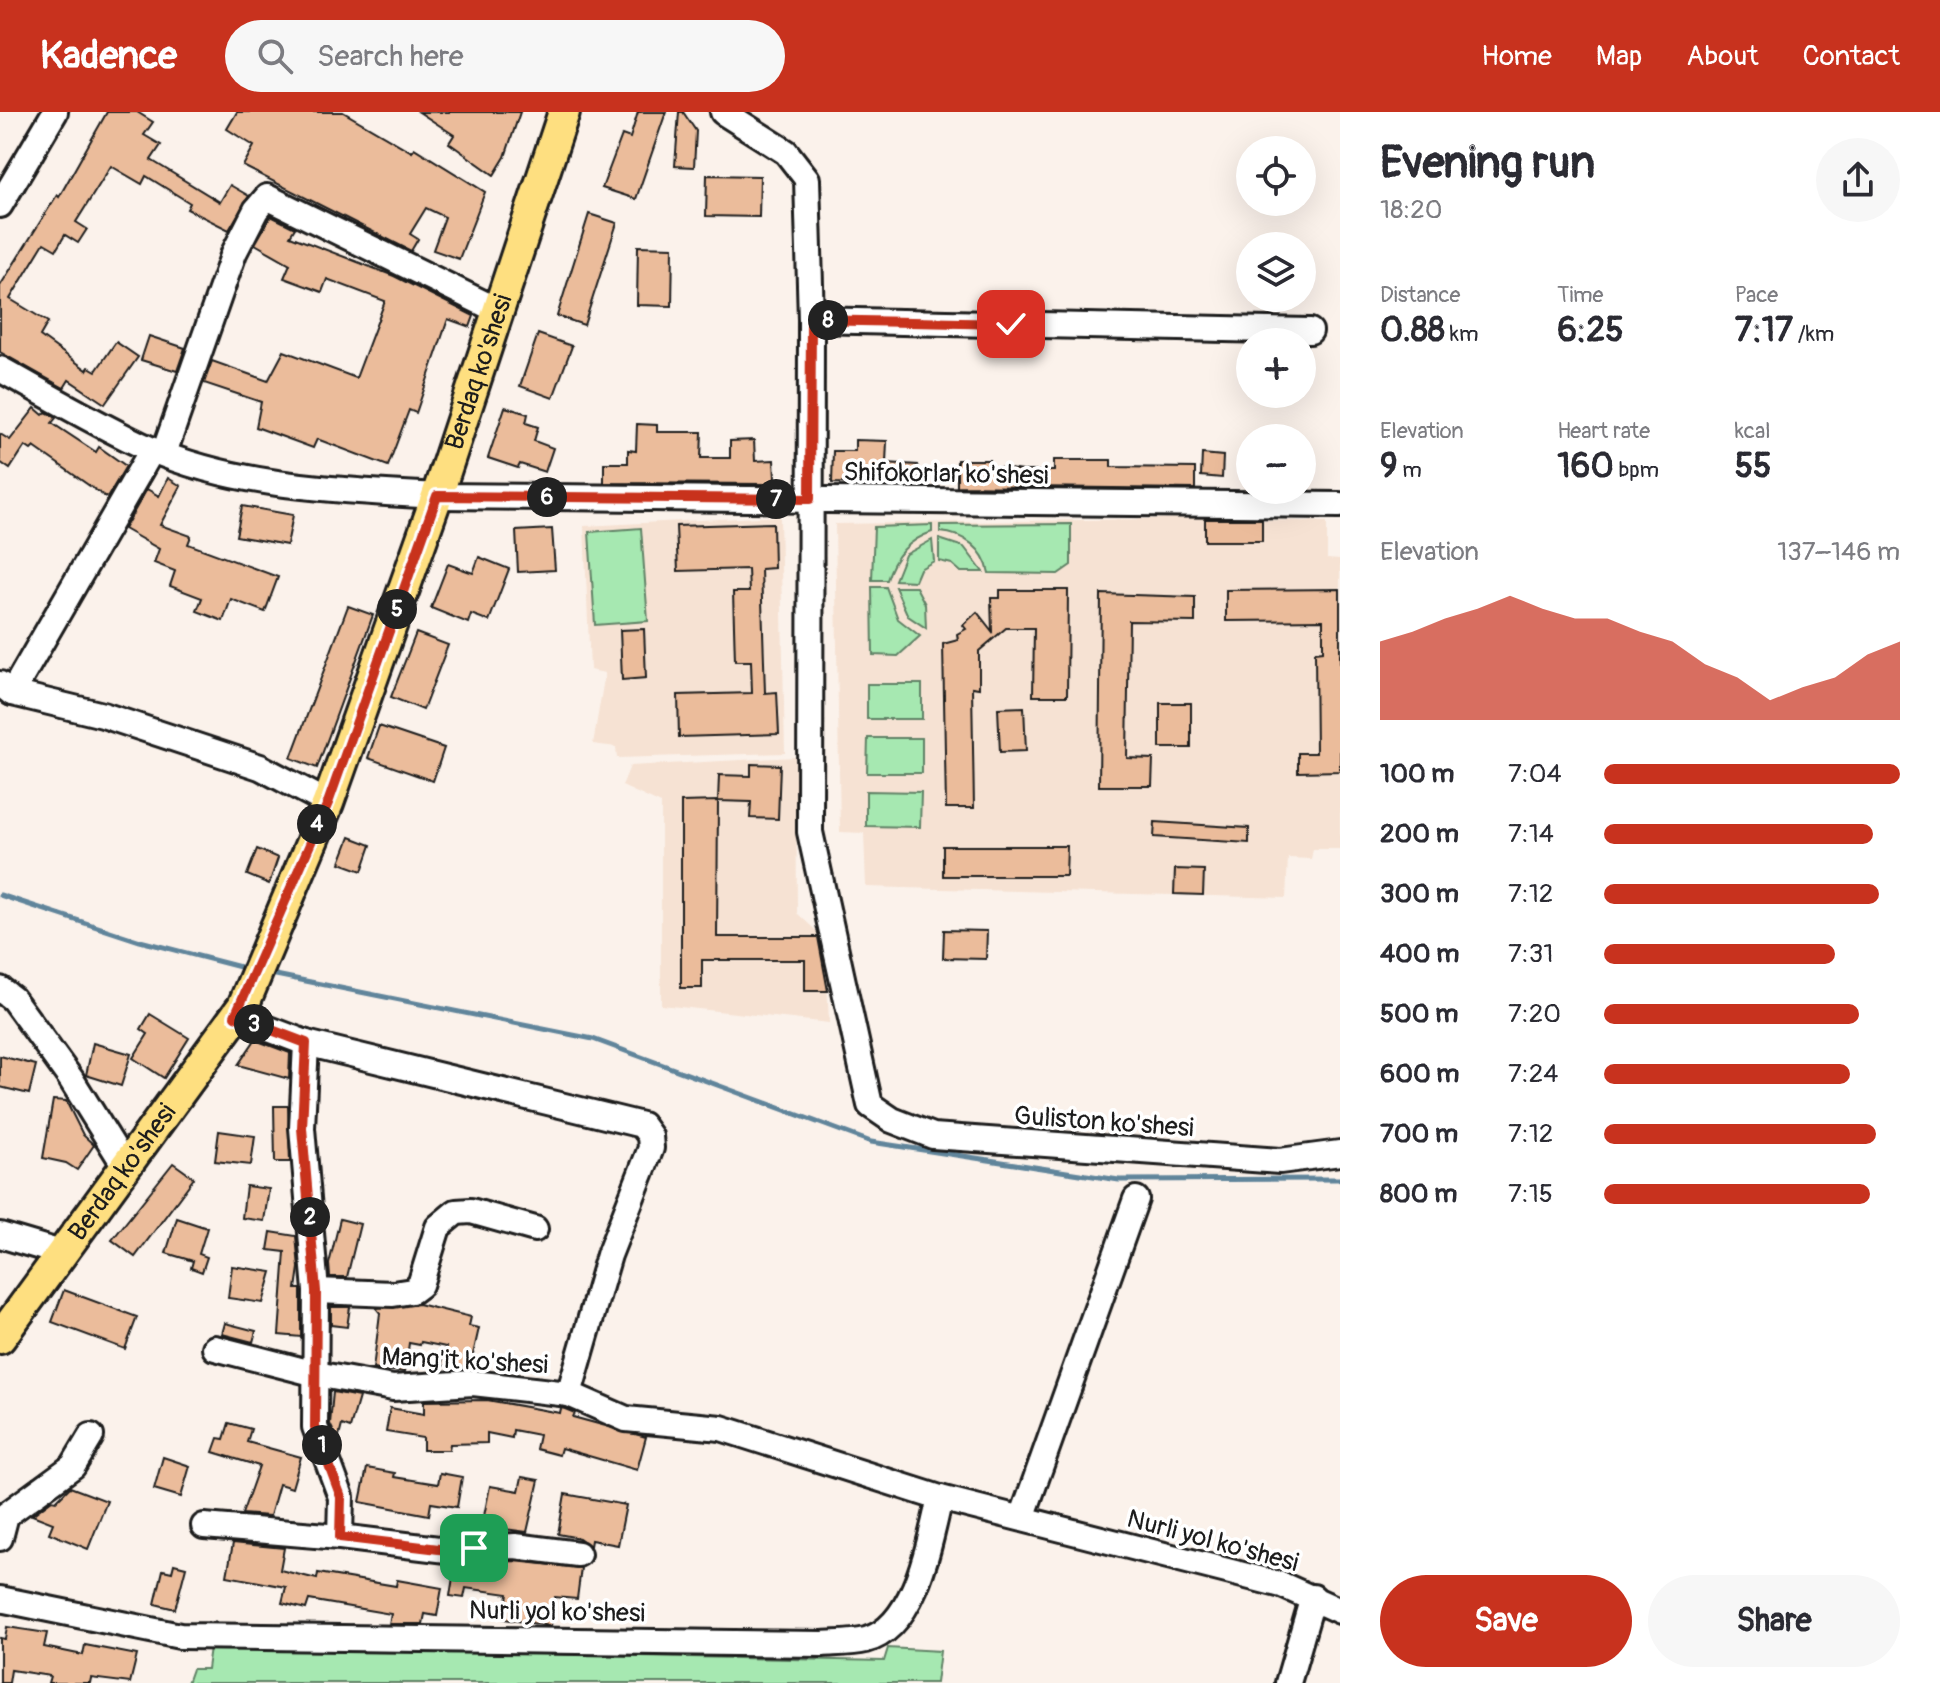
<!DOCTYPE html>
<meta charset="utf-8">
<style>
body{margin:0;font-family:Pangolin,sans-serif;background:#f7f7f7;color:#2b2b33;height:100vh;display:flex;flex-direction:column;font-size:30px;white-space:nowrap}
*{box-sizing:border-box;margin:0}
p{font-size:26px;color:#7c7c81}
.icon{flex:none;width:44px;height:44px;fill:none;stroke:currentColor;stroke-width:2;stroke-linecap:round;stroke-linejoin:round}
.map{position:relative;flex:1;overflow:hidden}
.side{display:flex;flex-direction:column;background:#fff;width:600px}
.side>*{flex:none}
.fabs{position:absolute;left:1236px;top:24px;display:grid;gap:16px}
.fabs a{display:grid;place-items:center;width:80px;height:80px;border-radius:50%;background:#fff;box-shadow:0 8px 32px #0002;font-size:40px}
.pin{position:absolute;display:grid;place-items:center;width:68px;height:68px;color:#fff;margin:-34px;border-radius:16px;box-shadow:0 4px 12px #0006}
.km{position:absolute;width:40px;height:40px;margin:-20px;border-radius:50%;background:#222;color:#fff;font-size:22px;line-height:40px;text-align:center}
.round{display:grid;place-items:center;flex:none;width:84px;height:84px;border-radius:42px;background:#f7f7f7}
.head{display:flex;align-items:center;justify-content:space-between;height:136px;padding:0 40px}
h1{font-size:44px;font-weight:800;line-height:60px}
.metrics{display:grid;grid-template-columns:repeat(3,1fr);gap:12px;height:136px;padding:8px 40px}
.metrics div{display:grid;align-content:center}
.metrics b{font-size:34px;font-weight:800}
.metrics small{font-size:22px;font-weight:400}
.metrics p{font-size:22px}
.chart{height:224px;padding:16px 40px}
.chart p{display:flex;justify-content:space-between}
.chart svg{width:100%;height:144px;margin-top:8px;fill:#c8321e;opacity:.7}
.action{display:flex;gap:16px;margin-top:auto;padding:16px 40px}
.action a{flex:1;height:92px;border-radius:48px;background:#c8321e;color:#fff;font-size:32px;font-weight:800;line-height:92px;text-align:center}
.action a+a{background:#f7f7f7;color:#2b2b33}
ul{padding:0 40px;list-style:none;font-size:26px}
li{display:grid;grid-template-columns:128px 96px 1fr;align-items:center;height:60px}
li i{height:20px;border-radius:10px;background:#c8321e}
header{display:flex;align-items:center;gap:48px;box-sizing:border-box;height:112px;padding:0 40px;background:#c8321e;color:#fff}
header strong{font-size:38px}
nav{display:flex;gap:44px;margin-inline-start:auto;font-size:28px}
.search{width:560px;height:72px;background:#f7f7f7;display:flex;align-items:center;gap:20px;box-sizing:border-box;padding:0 28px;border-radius:44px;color:#7c7c81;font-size:30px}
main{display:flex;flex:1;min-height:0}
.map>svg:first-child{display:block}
.built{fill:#f6e2d3}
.green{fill:#a6e8b1;stroke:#618266;stroke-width:2}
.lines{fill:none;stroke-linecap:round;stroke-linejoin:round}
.stream{stroke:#61859b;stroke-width:5}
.building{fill:#ebbc9b;stroke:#1c1c1c;stroke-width:2}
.minor-casing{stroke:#1c1c1c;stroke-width:30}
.major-casing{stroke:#1c1c1c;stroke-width:36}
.minor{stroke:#fff;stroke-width:24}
.major{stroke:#fedf80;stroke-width:30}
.route-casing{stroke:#fff;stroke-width:16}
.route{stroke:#c8321e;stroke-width:10}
.labels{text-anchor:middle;stroke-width:7;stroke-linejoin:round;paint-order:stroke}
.street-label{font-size:26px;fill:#1c1c1c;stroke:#fff}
</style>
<header>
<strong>Kadence</strong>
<div class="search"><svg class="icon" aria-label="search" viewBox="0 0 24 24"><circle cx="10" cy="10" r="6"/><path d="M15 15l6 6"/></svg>Search here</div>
<nav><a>Home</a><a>Map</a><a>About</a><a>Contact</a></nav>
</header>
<main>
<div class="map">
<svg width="1340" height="1571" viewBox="0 0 1340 1571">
<rect width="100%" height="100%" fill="#fbf2eb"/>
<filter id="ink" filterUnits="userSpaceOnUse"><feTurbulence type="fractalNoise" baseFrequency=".0125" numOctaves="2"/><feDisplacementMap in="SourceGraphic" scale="16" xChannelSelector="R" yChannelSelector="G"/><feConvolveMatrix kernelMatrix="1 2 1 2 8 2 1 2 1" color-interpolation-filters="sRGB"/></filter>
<g filter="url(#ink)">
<g class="built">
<polygon points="780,404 785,641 617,646 616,635 593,632 605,561 590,558 584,414"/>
<polygon points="1205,406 1327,410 1327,447 1340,448 1340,737 1313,737 1311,747 1288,746 1286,786 866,775 864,721 840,720 835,412"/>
<polygon points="796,645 797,801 825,827 829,911 661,893 661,692 622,674 630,654"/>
</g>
<g class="green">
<path d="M1071,412V453L1058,462L989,461C984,436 964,422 940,420V413Z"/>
<path d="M932,413V420C908,428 894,444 887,468H872L874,415Z"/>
<polygon points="641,416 648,509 595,513 589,420"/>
<polygon points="939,427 964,435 983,460 961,460 952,452 939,449"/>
<polygon points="932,428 934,449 920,457 915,469 895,468 905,443"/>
<polygon points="872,475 886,475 898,507 920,524 898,544 873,543"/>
<polygon points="895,475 916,475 925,492 926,516 908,504"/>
<rect x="867" y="572" width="55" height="35"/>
<polygon points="868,626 922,626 922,661 867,661"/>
<polygon points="866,679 921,680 920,715 866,714"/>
<polygon points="210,1535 884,1549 888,1536 940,1539 936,1571 187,1571 192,1557 207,1557"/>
</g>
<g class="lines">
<g class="stream">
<polyline points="0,783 140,829 248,857"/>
<polyline points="266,861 593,927 871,1030 1119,1068 1340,1067"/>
</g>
</g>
<g class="building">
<polygon points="107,0 137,0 153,10 144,23 161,33 151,48 220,90 230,73 249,84 229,118 187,97 190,91 146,64 142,72 111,54 76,110 87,117 78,131 65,123 56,138 44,131 10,187 48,210 40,224 87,258 89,255 96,259 116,230 138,245 105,292 69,268 64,276 0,240 0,174 57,83 59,85"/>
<polygon points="237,0 343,0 412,40 414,36 485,80 459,147 433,138 445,105 426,96 410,122 418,127 411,139 243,54 254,34 227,17"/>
<polygon points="419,0 520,0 505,45 494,63 449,31 454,23"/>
<polygon points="638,0 666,0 636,87 602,76 622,23 630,26"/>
<polygon points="679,0 683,0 696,19 694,55 675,54"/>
<polygon points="707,63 760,64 759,105 706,104"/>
<polygon points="589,102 617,111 584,213 557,204"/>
<polygon points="271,104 295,116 290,124 394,164 474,204 470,215 448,207 416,301 409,298 388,354 317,327 313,336 256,315 261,290 204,271 212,249 268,269 284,239 356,266 385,189 327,167 322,180 284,166 290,152 255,132"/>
<polygon points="638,134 673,135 672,194 637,193"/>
<polygon points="538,222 572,234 553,286 520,274"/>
<polygon points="149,224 185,236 177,259 141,248"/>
<polygon points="505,295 528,302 526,311 538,315 534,329 553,336 545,360 520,352 518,356 488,346"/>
<polygon points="35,296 43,303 46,300 52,303 56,306 52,311 96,340 99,335 126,354 107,386 34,335 31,338 25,334 10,357 0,350 0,322 10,328"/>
<polygon points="637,312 657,313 657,320 702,320 701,346 730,346 730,329 754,328 755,349 774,348 775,366 767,372 604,371 604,351 628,351 628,338 636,339"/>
<polygon points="855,328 887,329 886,351 918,353 917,374 832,371 833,339 855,339"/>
<polygon points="1202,342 1223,344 1222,366 1201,364"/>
<polygon points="957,348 989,348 989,354 1022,359 1054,359 1054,348 1111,348 1111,355 1195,356 1195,377 957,374"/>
<polygon points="168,366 181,374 160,413 191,424 188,432 278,465 265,500 231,487 223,509 197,499 202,486 170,474 175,459 154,451 159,437 124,417 147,377 159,384"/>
<polygon points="242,394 293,403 287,433 236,424"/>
<rect x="1205" y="407" width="57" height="22"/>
<polygon points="773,411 774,456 761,457 765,581 777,580 779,622 679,625 678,583 752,581 751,549 735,549 733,480 749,480 748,457 678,459 676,414"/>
<polygon points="552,417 555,458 518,460 516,419"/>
<polygon points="479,445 509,457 489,509 471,502 468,511 431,496 448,452 473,461"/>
<polygon points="1340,477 1340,659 1298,660 1298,641 1316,641 1315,540 1323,539 1323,508 1226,509 1226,478"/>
<polygon points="1000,478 1068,478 1067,584 1033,584 1034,516 1006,516 979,539 979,576 972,575 974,696 946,696 943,532 958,528 957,522 966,517 963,513 977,500 992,519 991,486 1000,486"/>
<polygon points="1101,482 1195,485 1195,510 1129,509 1127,646 1153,647 1152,674 1099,674"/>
<polygon points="348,494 373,503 317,656 291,646"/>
<polygon points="644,517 646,566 622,568 620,518"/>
<polygon points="416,521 448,533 423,598 391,585"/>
<rect x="1160" y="591" width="31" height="45"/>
<polygon points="1024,595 1026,639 1000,640 998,596"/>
<polygon points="379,614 444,636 433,669 368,646"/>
<polygon points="751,652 780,653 778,707 750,706 751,690 718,689 719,663 751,664"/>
<polygon points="718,689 717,825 818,825 828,879 805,879 805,848 702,848 702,876 681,876 681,690"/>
<polygon points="1155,710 1249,716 1249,731 1154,725"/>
<polygon points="350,725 371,733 362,759 340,751"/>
<polygon points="943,734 1067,734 1066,764 943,764"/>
<polygon points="257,737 278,746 269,772 247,763"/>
<polygon points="1175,757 1204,758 1203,783 1174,782"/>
<polygon points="944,818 987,819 986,847 943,846"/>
<polygon points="150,902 189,926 164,966 133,946 148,922 141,917"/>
<polygon points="255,928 290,941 289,967 238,953"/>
<polygon points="93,931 131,942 121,974 86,963"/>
<polygon points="0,944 36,953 29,982 0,975"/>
<polygon points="53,988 66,989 83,1023 94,1033 77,1058 66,1051 43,1046"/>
<polygon points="274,994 288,994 290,1050 275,1050"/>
<polygon points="219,1019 255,1024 251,1053 215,1049"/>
<polygon points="173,1051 194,1066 135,1145 112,1128"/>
<polygon points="246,1074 269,1077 264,1109 242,1106"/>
<polygon points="177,1106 207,1116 199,1142 207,1145 202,1160 191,1156 193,1149 166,1141"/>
<polygon points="340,1107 360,1112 347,1165 330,1165 329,1152"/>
<polygon points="271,1120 296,1124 299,1156 296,1177 301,1177 301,1225 279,1223 285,1140 268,1138"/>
<polygon points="232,1154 272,1160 263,1191 228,1186"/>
<polygon points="64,1178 137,1205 125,1237 52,1210"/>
<polygon points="418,1192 471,1205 469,1214 479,1216 470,1256 442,1253 446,1235 421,1230 420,1233 409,1231 405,1260 373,1257 380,1201 376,1196"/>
<polygon points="331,1195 350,1195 347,1215 331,1213"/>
<polygon points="225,1211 256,1219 253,1230 222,1222"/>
<polygon points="333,1280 359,1285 350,1316 342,1313 338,1329 330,1312"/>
<polygon points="487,1288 560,1301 561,1296 565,1297 575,1301 573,1305 646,1325 637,1358 561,1336 559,1343 536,1337 539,1323 513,1318 512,1326 487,1321 487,1331 450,1332 449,1338 423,1338 423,1326 386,1320 390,1296 424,1302 424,1289"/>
<polygon points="229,1311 251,1317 247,1330 301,1345 292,1376 279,1372 270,1404 242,1402 259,1354 213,1340 218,1326 224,1327"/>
<polygon points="163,1345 190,1354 181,1385 154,1377"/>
<polygon points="367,1356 395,1361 394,1365 438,1372 440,1361 462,1365 457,1395 431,1391 429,1403 360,1390"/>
<polygon points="522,1365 539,1368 527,1420 482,1414 490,1374 519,1379"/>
<polygon points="70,1375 107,1389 88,1437 49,1421 53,1411 32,1403 52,1388 56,1389"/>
<polygon points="565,1382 626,1393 618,1433 591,1428 590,1434 579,1426 558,1422"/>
<polygon points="233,1431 284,1436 280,1458 317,1467 318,1461 396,1474 397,1468 442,1476 437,1504 425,1502 423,1512 389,1512 391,1502 309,1488 306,1497 282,1491 286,1475 227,1464"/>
<polygon points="514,1449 581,1456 577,1487 555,1485 551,1514 504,1507 508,1482 466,1476 464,1486 450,1484 455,1453"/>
<polygon points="174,1452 186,1455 175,1497 155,1492 163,1458 172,1460"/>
<polygon points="7,1515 47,1521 44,1535 83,1543 85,1533 137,1543 130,1571 91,1566 90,1571 48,1571 50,1564 11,1558 9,1571 0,1571 0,1526 5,1527"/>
</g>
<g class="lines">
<g class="minor-casing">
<g id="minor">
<polyline points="723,0 786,40 807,67 811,208 810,720 870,993 892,1008 933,1024 1280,1049 1340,1041"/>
<polyline points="0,93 55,0"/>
<polyline points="811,208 1310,219"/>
<path d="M0,257C49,284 99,314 150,337C240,376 341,378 437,384L1340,393"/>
<polyline points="164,341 234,141 256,98 267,85 499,199"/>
<polyline points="0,572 12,581 103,603 260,655 328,691"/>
<polyline points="12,581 152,338"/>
<polyline points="0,877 13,887 71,967 125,1054"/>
<polyline points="235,904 306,931 642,1013 650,1024 651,1036 609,1143 569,1282"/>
<polyline points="306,931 302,1016 316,1179 315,1315 341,1385 340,1425"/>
<polyline points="0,1123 61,1141"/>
<polyline points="316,1179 393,1182 412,1179 420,1173 438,1115 456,1100 471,1099 535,1117"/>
<polyline points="215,1236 316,1262 393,1276 473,1271 569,1282 626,1307 721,1316 940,1386"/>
<polyline points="1022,1406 1136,1087"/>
<polyline points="204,1414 340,1425 447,1438 515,1434 578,1442"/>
<polyline points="0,1426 6,1403 73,1354 91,1324"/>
<path d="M0,1487L180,1524L823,1532C837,1531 853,1531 866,1528C916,1515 930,1428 940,1386L1282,1473L1340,1499"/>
<polyline points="1288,1571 1313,1485"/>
</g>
</g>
<g class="major-casing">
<g id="major">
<path id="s1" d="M0,1226L243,894L328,691L437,384L564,0"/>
</g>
</g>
<use href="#minor" class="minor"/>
<use href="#major" class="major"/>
</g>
</g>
<g class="lines" filter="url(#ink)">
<g class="route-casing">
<polyline id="route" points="474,1436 447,1438 340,1425 341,1385 315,1315 316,1179 302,1016 306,931 235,904 328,691 437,384 810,387 811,208 1011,212"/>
</g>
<use href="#route" class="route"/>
</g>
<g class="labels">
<g class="street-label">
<text dy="9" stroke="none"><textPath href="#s1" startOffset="1088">Berdaq ko'shesi</textPath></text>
<text transform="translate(946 361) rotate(1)" y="9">Shifokorlar ko'shesi</text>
<text transform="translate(1104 1009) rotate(4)" y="9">Guliston ko'shesi</text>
<text dy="9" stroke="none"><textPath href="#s1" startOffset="206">Berdaq ko'shesi</textPath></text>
<text transform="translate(465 1248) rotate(3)" y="9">Mang'it ko'shesi</text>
<text transform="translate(1213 1428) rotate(15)" y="9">Nurli yol ko'shesi</text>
<text transform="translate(557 1499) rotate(1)" y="9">Nurli yol ko'shesi</text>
</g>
</g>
</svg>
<div class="fabs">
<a><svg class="icon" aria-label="locate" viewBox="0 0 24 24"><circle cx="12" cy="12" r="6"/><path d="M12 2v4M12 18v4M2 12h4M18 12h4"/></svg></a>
<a><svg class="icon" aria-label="layers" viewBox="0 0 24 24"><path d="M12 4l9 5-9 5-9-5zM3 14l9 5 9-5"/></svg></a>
<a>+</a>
<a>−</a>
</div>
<div class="pin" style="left:474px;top:1436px;background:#1e9e55"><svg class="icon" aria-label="arrive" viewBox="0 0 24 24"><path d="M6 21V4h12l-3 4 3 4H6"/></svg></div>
<div class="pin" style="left:1011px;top:212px;background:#d93025"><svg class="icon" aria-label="check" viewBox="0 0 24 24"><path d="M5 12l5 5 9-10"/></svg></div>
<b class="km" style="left:322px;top:1333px">1</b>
<b class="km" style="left:310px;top:1105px">2</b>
<b class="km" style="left:254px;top:912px">3</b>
<b class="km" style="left:317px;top:712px">4</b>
<b class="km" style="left:397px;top:497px">5</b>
<b class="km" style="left:547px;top:385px">6</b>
<b class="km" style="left:776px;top:387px">7</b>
<b class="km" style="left:828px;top:208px">8</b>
</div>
<section class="side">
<div class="head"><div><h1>Evening run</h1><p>18:20</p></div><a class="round"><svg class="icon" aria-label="share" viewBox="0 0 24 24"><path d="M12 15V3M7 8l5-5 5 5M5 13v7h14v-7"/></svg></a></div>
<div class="metrics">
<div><p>Distance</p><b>0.88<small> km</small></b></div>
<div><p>Time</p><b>6:25</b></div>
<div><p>Pace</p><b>7:17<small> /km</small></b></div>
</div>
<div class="metrics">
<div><p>Elevation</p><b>9<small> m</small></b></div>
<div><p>Heart rate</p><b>160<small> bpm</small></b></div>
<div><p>kcal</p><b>55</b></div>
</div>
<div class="chart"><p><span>Elevation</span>137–146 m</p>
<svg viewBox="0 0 160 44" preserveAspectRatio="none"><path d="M0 44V20L10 17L20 13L30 10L40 6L50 10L60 13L70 13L80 17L90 20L100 27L110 31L120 38L130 34L140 31L150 24L160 20V44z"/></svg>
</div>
<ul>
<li><b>100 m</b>7:04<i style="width:100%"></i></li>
<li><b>200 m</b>7:14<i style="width:91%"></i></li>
<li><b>300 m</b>7:12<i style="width:93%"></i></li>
<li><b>400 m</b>7:31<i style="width:78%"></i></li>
<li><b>500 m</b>7:20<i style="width:86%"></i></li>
<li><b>600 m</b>7:24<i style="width:83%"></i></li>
<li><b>700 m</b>7:12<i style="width:92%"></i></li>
<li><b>800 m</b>7:15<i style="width:90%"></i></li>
</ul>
<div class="action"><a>Save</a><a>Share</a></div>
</section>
</main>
